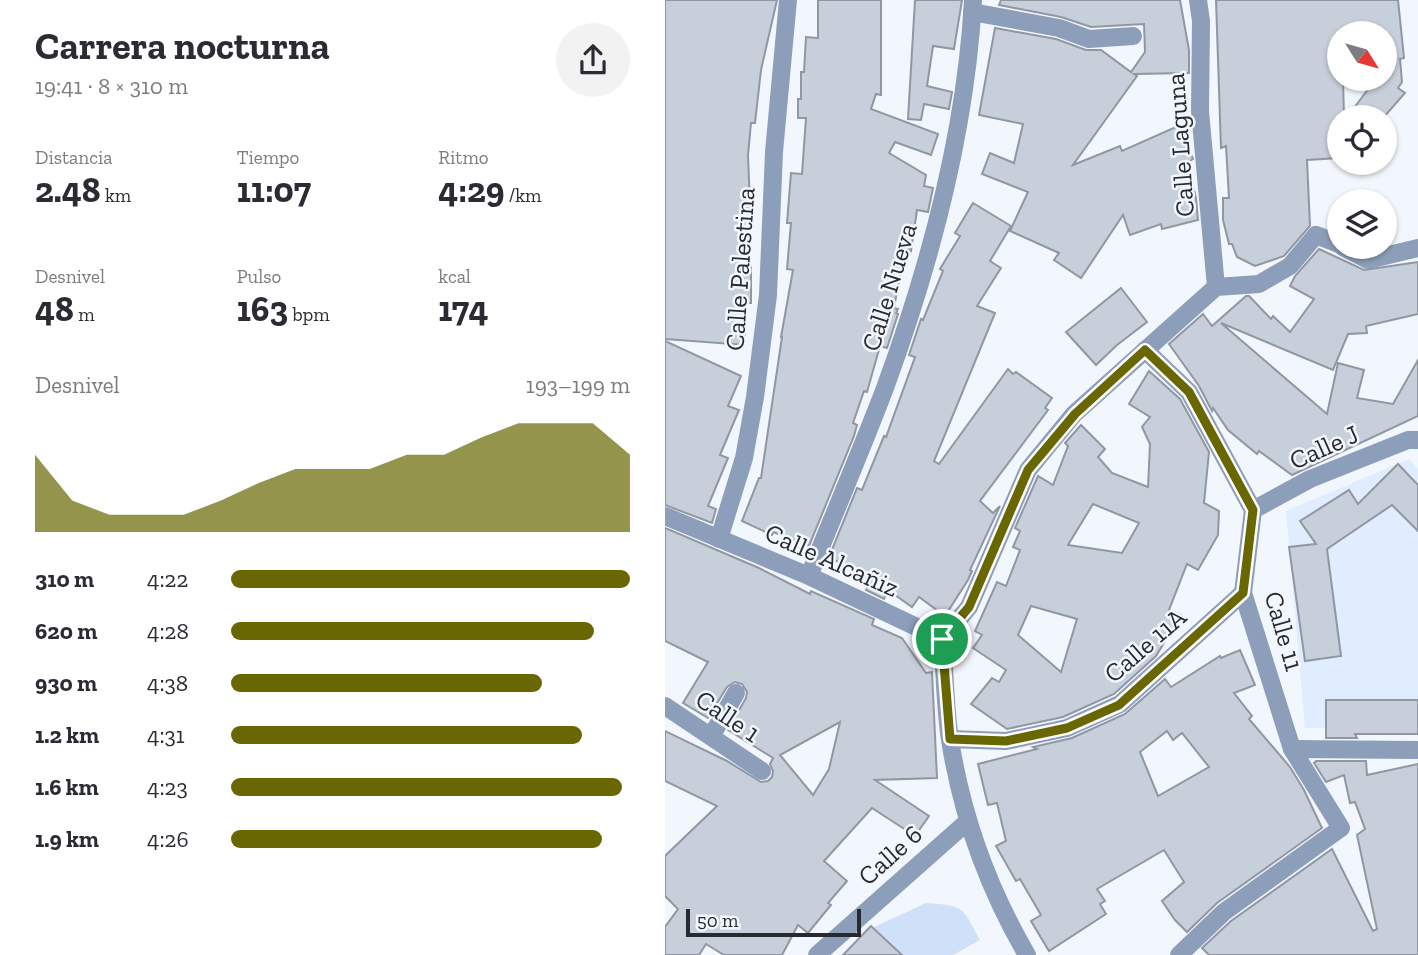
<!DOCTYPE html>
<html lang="es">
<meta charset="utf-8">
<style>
body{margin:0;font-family:"Zilla Slab",serif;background:#f2f2f3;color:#2b2b33;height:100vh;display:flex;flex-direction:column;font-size:26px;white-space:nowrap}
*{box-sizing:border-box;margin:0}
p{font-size:23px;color:#7c7c81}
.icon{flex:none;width:38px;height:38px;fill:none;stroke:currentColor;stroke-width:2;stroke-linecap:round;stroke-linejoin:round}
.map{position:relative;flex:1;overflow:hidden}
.side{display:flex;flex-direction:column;background:#fff;width:665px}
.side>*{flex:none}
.needle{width:46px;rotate:127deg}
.fabs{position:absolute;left:662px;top:21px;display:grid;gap:14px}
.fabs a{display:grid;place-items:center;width:70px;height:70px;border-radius:50%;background:#fff;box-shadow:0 2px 5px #0004;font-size:35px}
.scale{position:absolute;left:21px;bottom:18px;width:175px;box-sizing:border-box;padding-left:7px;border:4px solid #272a2e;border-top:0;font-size:19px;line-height:24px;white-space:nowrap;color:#272a2e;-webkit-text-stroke:5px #f2f7fe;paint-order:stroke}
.pin{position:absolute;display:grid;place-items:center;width:60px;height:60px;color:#fff;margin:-30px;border:4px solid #fff;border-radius:50%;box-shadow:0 2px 7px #0007}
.round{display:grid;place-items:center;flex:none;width:74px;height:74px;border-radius:37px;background:#f2f2f3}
.overview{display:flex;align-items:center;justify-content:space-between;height:119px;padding:0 35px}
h1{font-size:38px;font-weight:700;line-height:52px}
.figures{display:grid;grid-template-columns:repeat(3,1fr);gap:10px;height:119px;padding:7px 35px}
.figures div{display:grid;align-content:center}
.figures b{font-size:35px;font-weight:700}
.figures small{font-size:19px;font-weight:400}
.figures p{font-size:19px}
.chart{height:196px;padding:14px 35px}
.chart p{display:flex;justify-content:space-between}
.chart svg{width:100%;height:126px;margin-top:7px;fill:#696701;opacity:.7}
ul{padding:0 35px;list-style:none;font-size:23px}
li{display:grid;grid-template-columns:112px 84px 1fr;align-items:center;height:52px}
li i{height:18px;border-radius:9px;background:#696701}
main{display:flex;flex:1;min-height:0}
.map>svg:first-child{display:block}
.built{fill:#e0ecff}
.green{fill:#d0e0f8}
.building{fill:#c7cfda;stroke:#9097a2;stroke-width:2;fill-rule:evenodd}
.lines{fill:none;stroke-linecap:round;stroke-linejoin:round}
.minor{stroke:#8c9eb9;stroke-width:18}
.route-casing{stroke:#fff;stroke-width:14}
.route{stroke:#696701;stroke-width:9}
.labels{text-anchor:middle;stroke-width:5;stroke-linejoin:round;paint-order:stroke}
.street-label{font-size:26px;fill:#272a2e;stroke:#f2f7fe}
</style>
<main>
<section class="side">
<div class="overview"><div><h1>Carrera nocturna</h1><p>19:41 · 8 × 310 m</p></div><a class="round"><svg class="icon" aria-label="share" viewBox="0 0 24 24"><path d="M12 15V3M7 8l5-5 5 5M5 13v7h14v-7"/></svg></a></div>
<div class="figures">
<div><p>Distancia</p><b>2.48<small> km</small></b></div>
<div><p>Tiempo</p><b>11:07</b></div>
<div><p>Ritmo</p><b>4:29<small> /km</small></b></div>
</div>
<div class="figures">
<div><p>Desnivel</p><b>48<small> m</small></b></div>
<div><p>Pulso</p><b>163<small> bpm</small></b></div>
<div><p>kcal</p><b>174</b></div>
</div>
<div class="chart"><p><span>Desnivel</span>193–199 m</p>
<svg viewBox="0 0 160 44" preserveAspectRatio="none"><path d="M0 44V17L10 33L20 38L30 38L40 38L50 33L60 27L70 22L80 22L90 22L100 17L110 17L120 11L130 6L140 6L150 6L160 17V44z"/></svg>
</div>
<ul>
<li><b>310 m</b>4:22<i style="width:100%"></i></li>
<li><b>620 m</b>4:28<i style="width:91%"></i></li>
<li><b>930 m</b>4:38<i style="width:78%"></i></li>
<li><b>1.2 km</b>4:31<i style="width:88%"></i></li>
<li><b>1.6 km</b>4:23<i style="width:98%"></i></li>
<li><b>1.9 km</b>4:26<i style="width:93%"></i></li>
</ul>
</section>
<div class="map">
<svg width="753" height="955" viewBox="0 0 753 955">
<rect width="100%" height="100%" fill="#f2f7fe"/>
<polygon class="built" points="744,459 753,469 753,727 640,728 621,511"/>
<path class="green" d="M261,903C300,906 297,906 315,940L288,955H238L209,927Z"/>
<g class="building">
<polygon points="0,0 112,0 96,70 90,123 86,123 83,155 86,229 84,229 83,265 86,265 86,303 80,303 80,345 0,339"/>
<polygon points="153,0 216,0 216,95 211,94 206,109 273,134 266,155 230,142 224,153 261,175 259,186 268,188 264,207 263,212 252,210 246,251 240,247 229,308 233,309 231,313 233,314 222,348 215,346 202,392 199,391 188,423 192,425 189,436 144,546 108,532 107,535 77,521 94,478 96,478 117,337 116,337 128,270 122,269 126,223 122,223 126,173 137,174 141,118 133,118 133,99 136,99 136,72 139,72 141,37 153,38"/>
<polygon points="250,0 297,0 289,49 268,46 262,86 287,92 284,109 259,104 256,120 243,119"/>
<polygon points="336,0 515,0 524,50 524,73 469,74 472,76 408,165 455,146 457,151 513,126 528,159 522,163 531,198 533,220 497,229 496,224 465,235 458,215 416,278 389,260 394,253 345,231 363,192 317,174 325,153 349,163 358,124 314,115 330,28 391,39 421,50 436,50 466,72 480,52 479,24 426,27 396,17 334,5"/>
<polygon points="551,0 733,0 739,58 735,59 737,82 733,88 740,93 719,117 682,117 711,79 719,79 719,68 725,60 719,61 719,33 674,33 674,79 678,79 679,117 674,117 674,158 642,160 645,226 619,256 590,266 572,257 567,244 564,244 558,220 558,198 564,198 561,146 556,148"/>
<polygon points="308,203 346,226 325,261 336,268 312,306 330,313 269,461 274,464 343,369 348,374 351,372 387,398 380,408 383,410 315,501 328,513 335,506 305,570 307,571 303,580 280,616 254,597 247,607 223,590 219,599 201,590 206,580 164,557 192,488 197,490 219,436 221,437 250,357 244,355 256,319 258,320 278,271 275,269 295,236 290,233"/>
<polygon points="654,249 699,270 753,262 753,314 701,326 702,333 683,334 668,370 556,323 662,414 673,363 699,370 692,398 728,404 753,360 753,416 627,475 594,451 592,454 563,430 548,408 547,411 534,386 504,344 538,314 547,326 581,296 584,296 606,319 608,316 625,332 649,299 625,286 630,276"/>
<polygon points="456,288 482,322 452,345 431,365 401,332"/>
<polygon points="0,341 76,376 63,406 74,410 55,455 63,458 43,506 51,509 47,523 0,505"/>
<path d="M484,371L515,399L544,452L539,503L554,511L553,535L533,570L522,564L504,610L516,615L491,656L449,694L398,717L342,729L306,704L327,678L334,682L341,670L308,648L317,635L310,631L332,582L341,586L355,550L348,547L355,531L350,528L373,476L388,485L403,446L400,443L416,425L440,449L433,457L447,473L483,487L485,444L477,427L485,417L464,404ZM428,504L474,523L457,553L403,545ZM366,606L412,619L396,672L353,635Z"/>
<polygon points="733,464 753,485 753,531 727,505 662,549 676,656 640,661 624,547 651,544 635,521 684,490 693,504"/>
<path d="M0,528L94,568L145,594L146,591L209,619L207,625L237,638L261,673L267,672L272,778L210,780L264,816L250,836L207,808L159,861L182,881L163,903L166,905L143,933L133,925L117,955H59L41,944L34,955H0V927L13,909L0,896V856L52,806L0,781V731L62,761L96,782L103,781L107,777L108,771L105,764L108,758L63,730L81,698L82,692L77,684L70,682L62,687L43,718L18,703L43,662L0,641ZM175,722L164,769L148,795L115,755Z"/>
<path d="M575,650L590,685L569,693L587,716L584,719L625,767L639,790L657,828L552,903L522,932L510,920L497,901L519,882L499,850L432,889L440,901L435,904L441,914L384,951L366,921L376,915L355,879L351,881L331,846L341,841L332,803L323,805L313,764L372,749L368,747L407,738L460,714L500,679L506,687L555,656L556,658ZM502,731L508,740L517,733L544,767L493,796L475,752Z"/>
<polygon points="661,700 753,700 753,734 690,734 692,738 661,738"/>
<polygon points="651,761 701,761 702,775 753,764 753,955 544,955 537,948 566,921 667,849 708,931 712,929 692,835 700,829 690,802 685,803 679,775 661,782 649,763"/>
<polygon points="206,926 237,955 178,955"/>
</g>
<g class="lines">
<g class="minor">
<polyline points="533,0 536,21 535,111 551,287"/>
<polyline points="307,12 394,28 424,39 468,36"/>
<polyline points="678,247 703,260 753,248"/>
<polyline points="480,350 524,392 588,510 578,593 627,749 676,828 559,912 514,955"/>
<polyline points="588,510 645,479 743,440 753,440"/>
<polyline points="0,516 144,576 277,639"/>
<polyline points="54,539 79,458 90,397 103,295 109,152 123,0"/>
<path d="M144,576C169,514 196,451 220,388C265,265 301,132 308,0"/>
<polyline points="277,639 304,607 363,470 409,414 551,287 594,284 625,266 651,235 674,244"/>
<path d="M277,639C280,672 280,707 285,740C297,816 323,888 362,955"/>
<polyline points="0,706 97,771"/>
<polyline points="47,735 71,693"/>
<polyline points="285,739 341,741 402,728 455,704 578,593"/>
<polyline points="627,749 753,750"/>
<polyline points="152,955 302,822"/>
</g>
</g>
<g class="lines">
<g class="route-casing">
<polygon id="route" points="480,350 524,392 588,510 578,593 454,705 402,728 341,741 285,739 277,639 304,607 363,470 410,414"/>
</g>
<use href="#route" class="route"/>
</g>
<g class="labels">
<g class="street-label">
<text transform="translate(515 145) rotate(-94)" y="9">Calle Laguna</text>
<text transform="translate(75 269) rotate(-86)" y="9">Calle Palestina</text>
<text transform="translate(224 287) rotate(-73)" y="9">Calle Nueva</text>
<text transform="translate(659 447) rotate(-24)" y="9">Calle J</text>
<text transform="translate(167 560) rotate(24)" y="9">Calle Alcañiz</text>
<text transform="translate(619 631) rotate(74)" y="9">Calle 11</text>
<text transform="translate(480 645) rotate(-41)" y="9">Calle 11A</text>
<text transform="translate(63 716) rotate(34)" y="9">Calle 1</text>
<text transform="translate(225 855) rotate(-42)" y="9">Calle 6</text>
</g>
</g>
</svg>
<div class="fabs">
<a><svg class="needle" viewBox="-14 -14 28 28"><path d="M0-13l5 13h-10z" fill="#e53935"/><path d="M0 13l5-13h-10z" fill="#7c7c81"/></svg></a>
<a><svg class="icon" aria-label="locate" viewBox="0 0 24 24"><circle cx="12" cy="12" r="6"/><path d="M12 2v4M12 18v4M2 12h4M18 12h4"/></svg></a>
<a><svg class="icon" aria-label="layers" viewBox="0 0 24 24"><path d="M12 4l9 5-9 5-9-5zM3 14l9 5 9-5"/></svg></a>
</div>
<div class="scale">50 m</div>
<div class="pin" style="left:277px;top:639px;background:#1e9e55"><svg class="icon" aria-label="arrive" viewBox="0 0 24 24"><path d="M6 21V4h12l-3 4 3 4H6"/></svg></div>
</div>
</main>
